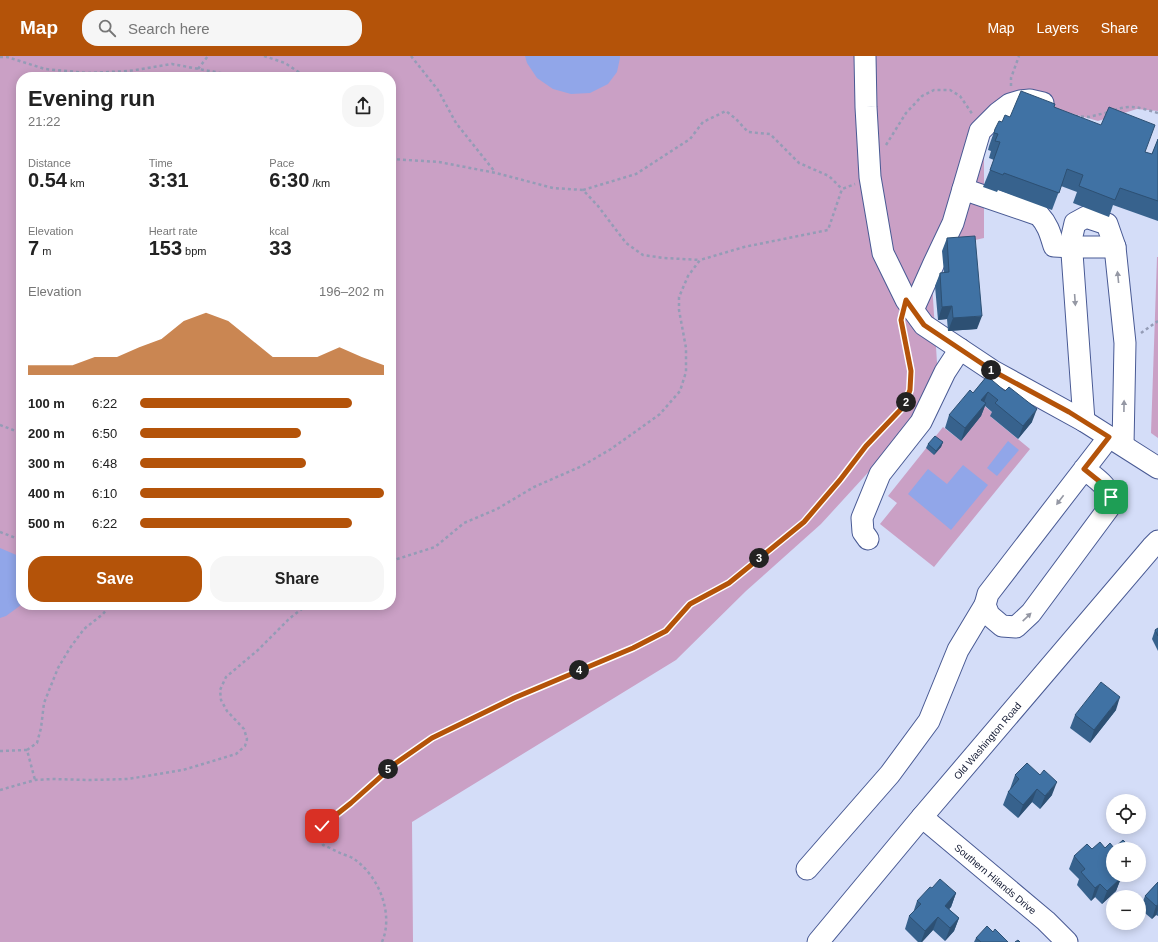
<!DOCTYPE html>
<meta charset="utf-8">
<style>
body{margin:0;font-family:Helvetica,sans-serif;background:#f6f6f6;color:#222;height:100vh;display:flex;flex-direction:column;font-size:15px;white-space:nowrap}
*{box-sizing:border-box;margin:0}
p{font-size:13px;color:#767676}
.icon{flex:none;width:22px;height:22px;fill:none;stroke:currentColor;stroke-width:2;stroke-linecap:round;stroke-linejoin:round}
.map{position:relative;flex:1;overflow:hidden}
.side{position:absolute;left:16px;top:16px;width:380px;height:538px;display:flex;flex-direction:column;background:#fff;border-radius:16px;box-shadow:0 2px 10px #0003}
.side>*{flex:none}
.buttons{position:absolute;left:1106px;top:738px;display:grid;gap:8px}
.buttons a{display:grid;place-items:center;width:40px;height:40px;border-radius:50%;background:#fff;box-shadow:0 2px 10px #0003;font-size:20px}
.pin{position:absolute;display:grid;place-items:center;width:34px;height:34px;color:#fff;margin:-17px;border-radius:8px;box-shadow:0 2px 6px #0006}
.km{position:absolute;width:20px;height:20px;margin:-10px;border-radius:50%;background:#222;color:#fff;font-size:11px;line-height:20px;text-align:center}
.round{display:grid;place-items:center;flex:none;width:42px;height:42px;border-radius:16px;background:#f6f6f6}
.headline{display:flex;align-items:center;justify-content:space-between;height:68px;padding:0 12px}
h1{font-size:22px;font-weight:800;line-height:30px}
.stats{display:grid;grid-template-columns:repeat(3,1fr);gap:6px;height:68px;padding:4px 12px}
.stats div{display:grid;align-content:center}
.stats b{font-size:20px;font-weight:800}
.stats small{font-size:11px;font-weight:400}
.stats p{font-size:11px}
.chart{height:112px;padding:8px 12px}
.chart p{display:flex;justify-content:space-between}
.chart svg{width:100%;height:72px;margin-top:4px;fill:#b45309;opacity:.7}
.button{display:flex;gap:8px;margin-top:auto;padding:8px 12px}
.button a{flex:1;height:46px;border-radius:16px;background:#b45309;color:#fff;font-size:16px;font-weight:800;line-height:46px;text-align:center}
.button a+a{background:#f6f6f6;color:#222}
ul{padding:0 12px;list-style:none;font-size:13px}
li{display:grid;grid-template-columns:64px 48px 1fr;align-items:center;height:30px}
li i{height:10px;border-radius:5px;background:#b45309}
header{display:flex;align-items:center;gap:24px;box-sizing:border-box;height:56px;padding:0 20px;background:#b45309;color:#fff}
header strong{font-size:19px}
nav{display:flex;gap:22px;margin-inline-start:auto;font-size:14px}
.search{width:280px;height:36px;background:#f6f6f6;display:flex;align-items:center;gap:10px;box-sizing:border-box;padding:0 14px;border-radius:16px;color:#767676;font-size:15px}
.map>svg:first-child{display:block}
.green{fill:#caa0c5;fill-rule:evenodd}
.water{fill:#91a6e9}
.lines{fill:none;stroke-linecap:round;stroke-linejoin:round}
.minor-casing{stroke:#495a94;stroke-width:23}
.path{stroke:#949cb6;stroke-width:2.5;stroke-dasharray:3 3;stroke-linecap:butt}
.minor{stroke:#fff;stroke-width:21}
.wall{fill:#37628d}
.shaded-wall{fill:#2d5073}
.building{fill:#4072a4;stroke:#2d5073}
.oneway{fill:#9598a4}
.route-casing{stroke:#fff;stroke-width:8}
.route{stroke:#b45309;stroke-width:5}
.labels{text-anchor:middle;stroke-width:4;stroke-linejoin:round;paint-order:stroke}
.street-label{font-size:10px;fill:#141b34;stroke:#fff}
</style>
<header>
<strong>Map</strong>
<div class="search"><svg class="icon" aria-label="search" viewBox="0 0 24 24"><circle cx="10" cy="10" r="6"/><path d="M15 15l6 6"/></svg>Search here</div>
<nav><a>Map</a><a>Layers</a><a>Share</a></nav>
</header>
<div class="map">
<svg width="1158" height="886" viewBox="0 0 1158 886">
<rect width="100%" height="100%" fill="#d4ddf8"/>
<g class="green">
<path d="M0,0H1158V55L1137,53L1098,65L1031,46L984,80V182L930,194L939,339L821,468L746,535L676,604L412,766L413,886H0ZM21,21H391V549H21Z"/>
<polygon points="1157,201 1158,201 1158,382 1151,377"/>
<polygon points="983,349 993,357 991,361 1030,393 934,511 880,468 897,447 888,440 943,371 961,385"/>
</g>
<g class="water">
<polygon points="525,0 620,0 620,2 617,16 608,28 590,37 571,38 553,33 537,22 527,7"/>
<polygon points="1008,385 1019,394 997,420 987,412"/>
<polygon points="963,409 988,429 951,474 908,438 928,413 947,428"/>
<polygon points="0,492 21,501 21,549 6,560 0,562"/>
</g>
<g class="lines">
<g class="minor-casing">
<g id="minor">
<polyline points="865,0 866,51 870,121 883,197 906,244 913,254 924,269 993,315 1084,365 1158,412"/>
<path d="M963,133L1039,159C1048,169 1050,177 1054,190L1072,191H1115"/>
<polyline points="913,254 934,207 953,167 980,75 998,57 1010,48 1020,45 1030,44 1043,47"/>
<polyline points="1084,365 1072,197 1072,180 1075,167 1086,161 1107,168 1115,191 1125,287 1123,389"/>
<path d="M1084,413C1097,423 1111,431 1111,449L1031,557L1016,571L1002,570L989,559L985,549L988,538L1109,381"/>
<polyline points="868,483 863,476 862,462 880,418 921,366 945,316 960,293"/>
<path id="s1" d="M922,761L1046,865L1067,886"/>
<polyline points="807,813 890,718 929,665 958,594 985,549"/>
<path id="s2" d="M818,886L922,761L1152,491L1158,485"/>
</g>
</g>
<g class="path">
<polyline points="264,0 285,7 306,21"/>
<polyline points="411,0 438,34 456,67 495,116"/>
<polyline points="0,1 7,1 45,13 88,17 129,15 172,8 242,21"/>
<polyline points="198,13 208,0"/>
<polyline points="1011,30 1011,22 1019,0"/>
<path d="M1114,54C1133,48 1140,52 1158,57"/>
<polyline points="1075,60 1089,61 1109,56"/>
<polyline points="886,89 906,57 922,40 934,34 950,34 960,40 973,59"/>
<polyline points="391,103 439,106 496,117 553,132 583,134 598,150 626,187 643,199 664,202 700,204"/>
<polyline points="583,134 636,118 690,83 703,66 726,55 736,63 748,76 770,78 799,107 829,120 842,133"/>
<polyline points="1141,277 1158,265"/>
<polyline points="0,369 21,377"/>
<polyline points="0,476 21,484"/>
<polyline points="391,505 435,491 464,467 497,453 534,431 582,410 611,393 660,358 680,335 686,316 686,292 679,254 679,241 688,220 700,204 744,191 828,174 842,133 855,128"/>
<polyline points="27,694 37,687 41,672 44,647 58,612 70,592 84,573 103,558 110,549"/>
<polyline points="0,695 27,694 35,724"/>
<polyline points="0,734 35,724 52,723 89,724 128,723 183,714 236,698 245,690 247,683 244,673 227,655 221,644 220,634 226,621 258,594 290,562 307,549"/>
<path d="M382,886C394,858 379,820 354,803C350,800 344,799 340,797C334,794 328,791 323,789L319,780L322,770L351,747L396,707L432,683L514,642L633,592L666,575L690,548L729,527L804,466L840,424L866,390L904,350L910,334L911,315L902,270"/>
</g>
<use href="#minor" class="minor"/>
</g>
<g class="wall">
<polygon points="1054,51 1145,96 1152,98 1158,83 1158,165 1113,149 1109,161 1073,147 1077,136 1061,130 1052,154 998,134 997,136 983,131 994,104 989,102 991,95 988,94 989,90 995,73 1002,66 1010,61"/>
<polygon points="947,182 977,273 948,275 947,263 938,264 935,230 940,217 944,217 942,195"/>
<polygon points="987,320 1032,366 1018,383 990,360 992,356 985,350 981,360 961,385 945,372 949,359 973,337"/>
<polygon points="943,386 941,391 934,399 926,392 928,388"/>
<polygon points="1158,572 1158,595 1152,583 1155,574"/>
<polygon points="1116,654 1090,687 1070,672 1075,659"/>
<polygon points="1015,719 1052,739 1040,753 1032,746 1018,762 1003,749 1008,736 1011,733 1010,733"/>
<polygon points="1130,791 1129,793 1113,793 1113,819 1121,822 1116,835 1102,848 1095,841 1091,845 1077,829 1079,823 1069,813 1074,800 1092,793"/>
<polygon points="1158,826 1158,860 1156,859 1152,863 1140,853 1145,840"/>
<polygon points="932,832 956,837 951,851 949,853 959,862 954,875 945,885 933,874 922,886 918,886 905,873 909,860 913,857 917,845"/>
<polygon points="993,876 1008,886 974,886 976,882"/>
</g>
<g class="shaded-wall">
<polygon points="952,250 947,263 938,264 942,251"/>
<polygon points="982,260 977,273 948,275 953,262"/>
<polygon points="988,336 983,349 981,344"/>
<polygon points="986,347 981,360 961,385 965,372"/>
<polygon points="1037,353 1032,366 1018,383 1023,370"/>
<polygon points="943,386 941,391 934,399 936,395"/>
<polygon points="1120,641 1116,654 1090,687 1094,674"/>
<polygon points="1057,726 1052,739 1040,753 1045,740"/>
<polygon points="1037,733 1032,746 1018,762 1023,749"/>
<polygon points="1113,806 1113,815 1109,809"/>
<polygon points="1121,822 1116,835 1102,848 1107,835"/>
<polygon points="1100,828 1095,841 1091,845 1095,832"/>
<polygon points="956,837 951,851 940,863 945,850"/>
<polygon points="1158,849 1158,854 1156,859 1152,863 1156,850"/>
<polygon points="938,861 933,874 922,886 921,886 925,875"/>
<polygon points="959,862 954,875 945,885 950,872"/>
</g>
<g class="building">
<polygon points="1021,35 1055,48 1054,51 1101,69 1109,51 1155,69 1145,96 1152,98 1158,83 1158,145 1120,132 1115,144 1079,130 1083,119 1067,113 1059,137 1004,117 1003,119 990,114 1000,86 995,85 998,78 994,77 995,73 999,65 1002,66 1005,59 1010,61"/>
<polygon points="975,180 982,260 953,262 952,250 942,251 940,217 949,216 947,182"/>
<polygon points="987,320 1005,335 1009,331 1037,353 1023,370 995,347 998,344 988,336 981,344 986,347 965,372 949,359 970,334 973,337"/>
<polygon points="935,380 943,386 936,395 928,388"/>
<polygon points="1158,572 1158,580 1155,574"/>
<polygon points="1101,626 1120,641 1094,674 1075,659"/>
<polygon points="1027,707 1040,719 1044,714 1057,726 1045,740 1037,733 1023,749 1008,736 1019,723 1015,719"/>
<polygon points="1123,784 1130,791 1127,793 1113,793 1113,806 1109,809 1113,813 1113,819 1118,819 1121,822 1107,835 1100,828 1095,832 1081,816 1085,813 1074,800 1087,788 1092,793 1100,786 1105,792 1110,787 1114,792"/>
<polygon points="940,823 956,837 945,850 959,862 950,872 938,861 925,875 909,860 921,848 917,845 930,831 932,832"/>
<polygon points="1158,826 1158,849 1156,850 1145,840"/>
<polygon points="987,870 993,876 995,873 1008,886 981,886 976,882"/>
<polygon points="1018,884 1020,886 1015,886"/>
</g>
<defs><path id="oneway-solid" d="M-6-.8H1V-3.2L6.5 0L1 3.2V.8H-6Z"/></defs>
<g class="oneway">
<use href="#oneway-solid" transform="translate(1118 221) rotate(-96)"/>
<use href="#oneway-solid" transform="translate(1075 244) rotate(86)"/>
<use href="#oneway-solid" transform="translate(1124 350) rotate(-89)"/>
<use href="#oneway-solid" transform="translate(1060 444) rotate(127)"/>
<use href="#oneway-solid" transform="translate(1027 561) rotate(-44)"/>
</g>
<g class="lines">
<g class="route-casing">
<polyline id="route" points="322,770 351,747 396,707 432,682 514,642 633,592 666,575 690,548 729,527 804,466 840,424 866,390 904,350 910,334 911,315 901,264 906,244 924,269 993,315 1069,356 1109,381 1084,413 1104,429 1111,441"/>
</g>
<use href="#route" class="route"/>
</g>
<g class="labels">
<g class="street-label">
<text dy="4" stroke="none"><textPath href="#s2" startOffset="263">Old Washington Road</textPath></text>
<text dy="4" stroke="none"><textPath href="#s1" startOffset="96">Southern Hilands Drive</textPath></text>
</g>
</g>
</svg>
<div class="buttons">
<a><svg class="icon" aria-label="locate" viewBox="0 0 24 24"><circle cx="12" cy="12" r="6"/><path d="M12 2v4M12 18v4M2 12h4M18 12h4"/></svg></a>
<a>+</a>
<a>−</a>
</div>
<div class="pin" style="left:1111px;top:441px;background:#1e9e55"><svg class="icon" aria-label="arrive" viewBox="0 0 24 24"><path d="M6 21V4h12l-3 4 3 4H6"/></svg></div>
<div class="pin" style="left:322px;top:770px;background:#d93025"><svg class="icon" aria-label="check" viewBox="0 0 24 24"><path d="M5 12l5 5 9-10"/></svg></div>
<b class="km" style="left:991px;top:314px">1</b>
<b class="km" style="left:906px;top:346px">2</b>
<b class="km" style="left:759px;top:502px">3</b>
<b class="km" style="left:579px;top:614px">4</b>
<b class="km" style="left:388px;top:713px">5</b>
<section class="side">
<div class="headline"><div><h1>Evening run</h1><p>21:22</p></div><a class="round"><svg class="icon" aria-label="share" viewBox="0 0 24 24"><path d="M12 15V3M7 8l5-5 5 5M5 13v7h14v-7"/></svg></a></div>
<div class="stats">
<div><p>Distance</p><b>0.54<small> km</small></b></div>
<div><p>Time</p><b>3:31</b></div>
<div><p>Pace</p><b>6:30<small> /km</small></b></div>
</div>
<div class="stats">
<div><p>Elevation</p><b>7<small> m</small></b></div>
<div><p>Heart rate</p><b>153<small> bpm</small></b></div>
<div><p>kcal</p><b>33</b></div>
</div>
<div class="chart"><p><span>Elevation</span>196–202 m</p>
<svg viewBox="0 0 160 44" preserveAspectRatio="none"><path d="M0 44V38L10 38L20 38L30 33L40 33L50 27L60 22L70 11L80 6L90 11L100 22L110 33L120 33L130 33L140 27L150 33L160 38V44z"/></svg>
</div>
<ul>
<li><b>100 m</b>6:22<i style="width:87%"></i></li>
<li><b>200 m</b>6:50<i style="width:66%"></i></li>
<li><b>300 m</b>6:48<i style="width:68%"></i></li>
<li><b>400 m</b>6:10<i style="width:100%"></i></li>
<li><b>500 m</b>6:22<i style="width:87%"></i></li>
</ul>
<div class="button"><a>Save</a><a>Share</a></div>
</section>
</div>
